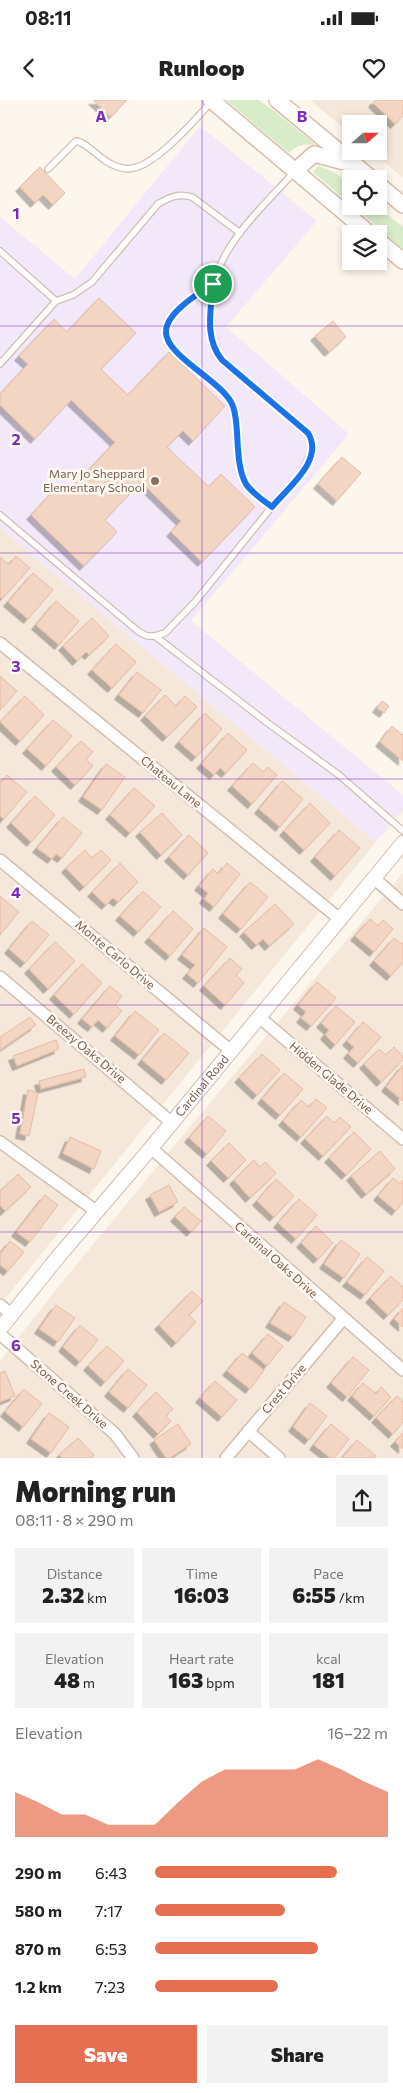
<!DOCTYPE html>
<meta charset="utf-8">
<style>
body{margin:0;font-family:Commissioner,sans-serif;background:#f2f2f2;color:#222;height:100vh;display:flex;flex-direction:column;font-size:19px;white-space:nowrap}
*{box-sizing:border-box;margin:0}
p{font-size:16px;color:#767676}
.icon{flex:none;width:28px;height:28px;fill:none;stroke:currentColor;stroke-width:2;stroke-linecap:round;stroke-linejoin:round}
.map{position:relative;height:1358px;overflow:hidden}
.details{display:flex;flex-direction:column;background:#fff;flex:1}
.details>*{flex:none}
.needle{width:32px;rotate:69deg}
.controls{position:absolute;left:342px;top:15px;display:grid;gap:10px}
.controls a{display:grid;place-items:center;width:45px;height:45px;border-radius:0px;background:#fff;box-shadow:0 2px 8px #0003;font-size:25px}
.pin{position:absolute;display:grid;place-items:center;width:42px;height:42px;color:#fff;margin:-21px;border:2px solid #fff;border-radius:50%;box-shadow:0 1px 5px #0007}
.round{display:grid;place-items:center;flex:none;width:52px;height:52px;border-radius:0px;background:#f2f2f2}
.head{display:flex;align-items:center;justify-content:space-between;height:85px;padding:0 15px}
h1{font-size:28px;font-weight:800;line-height:38px}
.metrics{display:grid;grid-template-columns:repeat(3,1fr);gap:8px;height:85px;padding:5px 15px}
.metrics div{display:grid;align-content:center;border-radius:0px;background:#f2f2f2;text-align:center}
.metrics b{font-size:21px;font-weight:800}
.metrics small{font-size:14px;font-weight:400}
.metrics p{font-size:14px}
.chart{height:140px;padding:10px 15px}
.chart p{display:flex;justify-content:space-between}
.chart svg{width:100%;height:90px;margin-top:5px;fill:#e76f51;opacity:.7}
.button{display:flex;gap:10px;margin-top:auto;padding:10px 15px}
.button a{flex:1;height:58px;border-radius:0px;background:#e76f51;color:#fff;font-size:20px;font-weight:800;line-height:58px;text-align:center}
.button a+a{background:#f2f2f2;color:#222}
ul{padding:0 15px;list-style:none;font-size:16px}
li{display:grid;grid-template-columns:80px 60px 1fr;align-items:center;height:38px}
li i{height:12px;border-radius:6px;background:#e76f51}
.status{display:flex;justify-content:space-between;align-items:center;height:35px;padding:0 25px;background:#fff;direction:ltr}
.status svg{height:14px;fill:currentColor}
header{display:flex;justify-content:space-between;align-items:center;height:65px;padding:0 15px;background:#fff;font-size:22px;font-weight:800}
.map>svg:first-child{display:block}
.residential{fill:#f5e8da}
.education{fill:#f3e8fa}
.green{fill:#d8ecc9}
.building{fill:#f3d5c3;stroke:#e6bba3;filter:url(#shadow)}
.lines{fill:none;stroke-linecap:round;stroke-linejoin:round}
.service-casing{stroke:#d1beb0;stroke-width:8}
.minor-casing{stroke:#d1beb0;stroke-width:14}
.tertiary-casing{stroke:#d1beb0;stroke-width:16}
.secondary-casing{stroke:#d6c0b0;stroke-width:18}
.service{stroke:#fff;stroke-width:5.5}
.minor{stroke:#fff;stroke-width:11}
.tertiary{stroke:#fff;stroke-width:14}
.secondary{stroke:#fff;stroke-width:15}
.route-casing{stroke:#fff;stroke-width:10}
.route{stroke:#1a73e8;stroke-width:6}
.grid{fill:none;stroke:#7b2cbf;stroke-width:1;stroke-opacity:0.55}
.education-dot{fill:#8d6e63;stroke:#fffaf3;stroke-width:2}
.labels{text-anchor:middle;stroke-width:5;stroke-linejoin:round;paint-order:stroke}
.education-label{font-size:12px;fill:#785e54;stroke:#fffaf3;text-anchor:end}
.street-label{font-size:12px;fill:#7a5c4d;stroke:#fffaf3}
.grid-label{font-size:16px;text-anchor:middle;font-weight:bold;fill:#7b2cbf;stroke:#fffaf3;stroke-width:5;stroke-linejoin:round;paint-order:stroke}
</style>
<div class="status"><b>08:11</b><svg viewBox="0 0 49 12"><path d="M0 12V9h3v3zM5 12V6h3v6zM10 12V3h3v9zM15 12V0h3v12zM26 1h20v11H26zM47 4h2v5h-2z"/></svg></div>
<header><svg class="icon" aria-label="back" viewBox="0 0 24 24"><path d="M15 5l-7 7 7 7"/></svg>Runloop<svg class="icon" aria-label="heart" viewBox="0 0 24 24"><path d="M12 20l-8-8c-3-5 5-10 8-4 3-6 11-1 8 4z"/></svg></header>
<div class="map">
<svg width="403" height="1358" viewBox="0 0 403 1358">
<defs>
<filter id="shadow"><feDropShadow dx="-4.5" dy="4.5" stdDeviation="0" flood-color="#0004"/></filter>
</defs>
<rect width="100%" height="100%" fill="#fdf6ec"/>
<g class="residential">
<polygon points="310,0 403,0 403,78 371,51 379,51 379,24 351,24 351,34"/>
<polygon points="0,428 376,742 0,1205"/>
<polygon points="403,773 403,1358 0,1358 0,1261 59,1186 184,1034"/>
</g>
<polygon class="education" points="200,26 317,121 226,227 349,334 191,521 403,695 403,710 376,742 0,428 0,117 75,179"/>
<g class="green">
<path d="M226,0H258L272,9L316,45C304,44 298,44 289,53Z"/>
<polygon points="318,66 334,72 351,85 351,105 313,72"/>
<polygon points="353,106 377,106 403,127 403,149"/>
</g>
<g class="building">
<polygon points="93,0 126,0 126,1 111,17"/>
<polygon points="375,0 403,0 403,16 395,24 373,3"/>
<polygon points="40,67 65,93 53,105 43,95 35,103 20,87"/>
<polygon points="99,198 136,233 101,269 128,295 169,252 225,306 193,341 183,331 167,347 209,387 221,374 255,407 202,462 171,432 181,421 141,382 105,420 117,432 84,466 31,415 60,384 68,392 115,342 71,300 35,339 0,305 0,294 28,264 19,256 54,219 67,232"/>
<polygon points="333,221 346,237 329,252 315,236"/>
<polygon points="342,357 361,373 337,401 318,384"/>
<polygon points="16,456 30,468 2,499 0,497 0,457 9,465"/>
<polygon points="33,473 53,490 28,519 8,502"/>
<polygon points="56,501 79,521 59,545 36,525"/>
<polygon points="92,518 109,536 89,555 86,552 77,561 63,546"/>
<polygon points="116,544 136,562 112,588 92,570"/>
<polygon points="137,572 161,590 143,613 119,595"/>
<polygon points="0,576 17,591 0,610"/>
<polygon points="165,595 176,606 185,596 197,607 167,637 145,616"/>
<polygon points="25,596 44,615 20,641 0,622"/>
<polygon points="382,601 389,606 384,613 377,608"/>
<polygon points="205,613 222,629 196,657 179,642"/>
<polygon points="53,620 72,636 46,666 27,649"/>
<polygon points="392,626 403,635 403,661 380,642"/>
<polygon points="228,633 247,650 226,673 220,668 214,675 201,664"/>
<polygon points="81,641 93,652 86,659 93,666 75,685 56,667"/>
<polygon points="253,663 263,672 268,667 277,675 252,704 232,686"/>
<polygon points="106,664 125,677 102,710 83,697"/>
<polygon points="7,675 27,692 4,719 0,716 0,684"/>
<polygon points="282,681 303,699 280,727 259,709"/>
<polygon points="134,688 155,706 130,733 110,715"/>
<polygon points="35,696 55,715 31,742 11,723"/>
<polygon points="310,703 330,723 304,750 284,731"/>
<polygon points="162,713 182,735 161,755 140,732"/>
<polygon points="63,717 82,733 62,758 56,754 52,759 37,748"/>
<polygon points="339,730 360,748 335,776 315,757"/>
<polygon points="189,735 208,753 188,775 169,757"/>
<polygon points="85,750 92,758 101,750 111,760 84,787 66,768"/>
<polygon points="120,763 138,782 118,802 113,798 106,805 92,792"/>
<polygon points="227,763 240,774 214,807 204,799 208,793 199,786 213,769 218,774"/>
<polygon points="250,782 268,797 241,829 223,814"/>
<polygon points="143,791 161,807 138,832 120,816"/>
<polygon points="0,796 19,812 0,835"/>
<polygon points="275,804 294,824 269,846 263,839 256,845 244,832"/>
<polygon points="173,811 193,829 170,856 149,838"/>
<polygon points="370,819 378,826 383,820 393,829 374,852 355,836"/>
<polygon points="32,821 49,835 25,863 9,849"/>
<polygon points="204,828 227,847 198,883 187,874 195,865 182,855"/>
<polygon points="394,838 401,844 403,842 403,862 391,876 374,861"/>
<polygon points="55,842 75,861 48,889 29,869"/>
<polygon points="230,858 242,869 236,875 244,883 225,905 204,886"/>
<polygon points="82,864 102,883 74,914 54,895"/>
<polygon points="317,882 336,898 311,926 301,918 306,912 298,905"/>
<polygon points="110,886 122,896 115,905 122,911 107,928 98,920 92,927 82,919"/>
<polygon points="336,906 355,922 335,945 325,935 329,930 321,923"/>
<polygon points="135,911 159,930 139,955 115,936"/>
<polygon points="30,917 36,925 0,950 0,937"/>
<polygon points="363,922 381,937 358,963 348,954 354,947 347,941"/>
<polygon points="164,933 189,953 166,980 142,960"/>
<polygon points="56,940 59,949 17,966 13,956"/>
<polygon points="394,947 403,956 403,960 381,982 364,964 379,949 386,955"/>
<polygon points="262,954 280,970 257,995 239,978"/>
<polygon points="403,965 403,1001 386,987"/>
<polygon points="84,969 86,977 41,989 39,981"/>
<polygon points="284,973 303,989 280,1015 262,999"/>
<polygon points="28,990 38,993 29,1036 20,1034"/>
<polygon points="316,999 327,1008 301,1037 283,1021 301,1000 309,1007"/>
<polygon points="208,1016 226,1031 207,1054 189,1038"/>
<polygon points="327,1016 334,1023 340,1017 351,1027 323,1056 305,1039"/>
<polygon points="354,1032 371,1049 346,1075 329,1058"/>
<polygon points="70,1037 101,1051 94,1069 63,1053"/>
<polygon points="229,1043 246,1060 228,1078 211,1061"/>
<polygon points="380,1051 395,1069 366,1094 351,1076"/>
<polygon points="254,1060 260,1067 265,1062 276,1073 250,1098 234,1080"/>
<polygon points="18,1074 31,1087 5,1111 0,1105 0,1091"/>
<polygon points="393,1078 400,1084 403,1080 403,1102 396,1111 378,1096"/>
<polygon points="276,1079 294,1096 274,1117 257,1101"/>
<polygon points="169,1085 178,1102 159,1112 150,1095"/>
<polygon points="45,1095 58,1105 30,1142 16,1132"/>
<polygon points="299,1099 317,1115 296,1139 278,1123"/>
<polygon points="184,1107 201,1121 191,1132 175,1117"/>
<polygon points="316,1126 333,1143 318,1159 301,1143"/>
<polygon points="341,1140 360,1154 344,1178 324,1164"/>
<polygon points="10,1141 24,1152 8,1171 0,1165 0,1154"/>
<polygon points="367,1157 384,1171 365,1195 347,1182"/>
<polygon points="391,1176 403,1187 403,1200 388,1215 370,1198"/>
<polygon points="192,1191 203,1201 189,1215 196,1222 176,1243 159,1225"/>
<polygon points="284,1202 306,1217 293,1237 270,1223"/>
<polygon points="56,1205 75,1218 58,1242 39,1229"/>
<polygon points="403,1208 403,1227 394,1219"/>
<polygon points="80,1225 98,1240 80,1262 63,1247"/>
<polygon points="268,1234 283,1246 267,1266 252,1253"/>
<polygon points="107,1246 124,1261 105,1282 88,1266"/>
<polygon points="242,1253 264,1270 250,1289 227,1271"/>
<polygon points="353,1257 369,1270 347,1297 331,1283"/>
<polygon points="128,1269 147,1285 128,1308 109,1292"/>
<polygon points="5,1271 15,1296 0,1302 0,1273"/>
<polygon points="215,1281 237,1300 222,1317 200,1298"/>
<polygon points="363,1283 376,1294 381,1287 391,1297 374,1316 352,1296"/>
<polygon points="24,1289 42,1304 23,1327 5,1312"/>
<polygon points="156,1292 173,1309 166,1316 171,1321 158,1334 137,1312"/>
<polygon points="397,1296 403,1302 403,1322 393,1334 376,1318"/>
<polygon points="310,1303 327,1316 309,1340 293,1327"/>
<polygon points="49,1313 69,1327 51,1353 31,1339"/>
<polygon points="178,1324 191,1344 170,1358 166,1358 154,1340"/>
<polygon points="331,1324 349,1339 334,1358 330,1358 314,1345"/>
<polygon points="403,1333 403,1349 395,1342"/>
<polygon points="78,1338 94,1355 91,1358 62,1358 59,1355"/>
<polygon points="357,1340 376,1356 374,1358 342,1358"/>
</g>
<g class="lines">
<g class="service-casing">
<g id="service">
<path d="M48,69L76,41C86,42 100,59 111,64C117,67 126,70 133,68C156,65 197,18 212,1"/>
<polyline points="0,151 56,201"/>
<path d="M213,184C199,193 167,212 166,231C164,254 219,280 231,302C236,310 236,322 237,332C238,348 238,370 246,384C252,393 263,400 272,407"/>
<path d="M0,264L56,201L73,195L92,182L158,104C170,97 178,93 192,97L240,133"/>
<path d="M0,415L139,532L147,536H155L165,533L195,502L278,399L301,374L311,353L312,344L308,333L221,260C210,245 209,231 211,213C212,203 211,192 214,182C226,138 265,105 295,71"/>
<polyline points="155,536 265,621 339,675 403,731"/>
</g>
</g>
<g class="minor-casing">
<g id="minor">
<polyline points="0,543 341,820"/>
<polyline points="0,760 231,951"/>
<polyline points="374,778 403,804"/>
<polyline points="0,877 171,1022"/>
<polyline points="259,917 403,1039"/>
<polyline points="0,1042 96,1111"/>
<polyline points="151,1048 403,1270"/>
<polyline points="0,1205 11,1214"/>
<polyline points="0,1234 115,1334 133,1358"/>
<polyline points="248,1331 279,1358"/>
<polyline points="226,1358 343,1219"/>
</g>
</g>
<g class="tertiary-casing">
<g id="tertiary">
<path id="s1" d="M0,1229L58,1157L151,1048L403,743"/>
</g>
</g>
<g class="secondary-casing">
<g id="secondary">
<polyline points="211,0 370,134"/>
<polyline points="277,0 372,79"/>
<polyline points="295,71 314,54 348,63"/>
<polyline points="379,85 403,105"/>
<polyline points="379,141 403,161"/>
</g>
</g>
<use href="#service" class="service"/>
<use href="#minor" class="minor"/>
<use href="#tertiary" class="tertiary"/>
<use href="#secondary" class="secondary"/>
</g>
<g class="lines">
<g class="route-casing">
<path id="route" d="M213,184C211,210 204,238 222,260L308,333C325,360 287,388 272,407C263,400 252,393 246,384C238,370 238,348 237,332C236,322 236,310 231,302C219,280 164,254 166,231C167,212 199,193 213,184Z"/>
</g>
<use href="#route" class="route"/>
</g>
<path class="grid" d="M202,0V1358M0,226H403M0,453H403M0,679H403M0,905H403M0,1132H403"/>
<circle class="education-dot" cx="155" cy="381" r="5"/>
<g class="labels">
<g class="education-label">
<text x="145" y="378">Mary Jo Sheppard<tspan x="145" dy="14">Elementary School</tspan></text>
</g>
<g class="street-label">
<text transform="translate(171 682) rotate(39)" y="4">Chateau Lane</text>
<text transform="translate(115 855) rotate(40)" y="4">Monte Carlo Drive</text>
<text transform="translate(86 949) rotate(40)" y="4">Breezy Oaks Drive</text>
<text transform="translate(331 978) rotate(40)" y="4">Hidden Glade Drive</text>
<text dy="4" stroke="none"><textPath href="#s1" startOffset="316">Cardinal Road</textPath></text>
<text transform="translate(276 1160) rotate(42)" y="4">Cardinal Oaks Drive</text>
<text transform="translate(284 1289) rotate(-50)" y="4">Crest Drive</text>
<text transform="translate(69 1294) rotate(41)" y="4">Stone Creek Drive</text>
</g>
</g>
<g class="grid-label">
<text x="101" y="22">A</text>
<text x="302" y="22">B</text>
<text x="16" y="119">1</text>
<text x="16" y="345">2</text>
<text x="16" y="572">3</text>
<text x="16" y="798">4</text>
<text x="16" y="1024">5</text>
<text x="16" y="1251">6</text>
</g>
</svg>
<div class="controls">
<a><svg class="needle" viewBox="-14 -14 28 28"><path d="M0-13l5 13h-10z" fill="#e53935"/><path d="M0 13l5-13h-10z" fill="#767676"/></svg></a>
<a><svg class="icon" aria-label="locate" viewBox="0 0 24 24"><circle cx="12" cy="12" r="6"/><path d="M12 2v4M12 18v4M2 12h4M18 12h4"/></svg></a>
<a><svg class="icon" aria-label="layers" viewBox="0 0 24 24"><path d="M12 4l9 5-9 5-9-5zM3 14l9 5 9-5"/></svg></a>
</div>
<div class="pin" style="left:213px;top:184px;background:#1e9e55"><svg class="icon" aria-label="arrive" viewBox="0 0 24 24"><path d="M6 21V4h12l-3 4 3 4H6"/></svg></div>
</div>
<section class="details">
<div class="head"><div><h1>Morning run</h1><p>08:11 · 8 × 290 m</p></div><a class="round"><svg class="icon" aria-label="share" viewBox="0 0 24 24"><path d="M12 15V3M7 8l5-5 5 5M5 13v7h14v-7"/></svg></a></div>
<div class="metrics">
<div><p>Distance</p><b>2.32<small> km</small></b></div>
<div><p>Time</p><b>16:03</b></div>
<div><p>Pace</p><b>6:55<small> /km</small></b></div>
</div>
<div class="metrics">
<div><p>Elevation</p><b>48<small> m</small></b></div>
<div><p>Heart rate</p><b>163<small> bpm</small></b></div>
<div><p>kcal</p><b>181</b></div>
</div>
<div class="chart"><p><span>Elevation</span>16–22 m</p>
<svg viewBox="0 0 160 44" preserveAspectRatio="none"><path d="M0 44V22L10 27L20 33L30 33L40 38L50 38L60 38L70 27L80 17L90 11L100 11L110 11L120 11L130 6L140 11L150 17L160 22V44z"/></svg>
</div>
<ul>
<li><b>290 m</b>6:43<i style="width:78%"></i></li>
<li><b>580 m</b>7:17<i style="width:56%"></i></li>
<li><b>870 m</b>6:53<i style="width:70%"></i></li>
<li><b>1.2 km</b>7:23<i style="width:53%"></i></li>
</ul>
<div class="button"><a>Save</a><a>Share</a></div>
</section>
